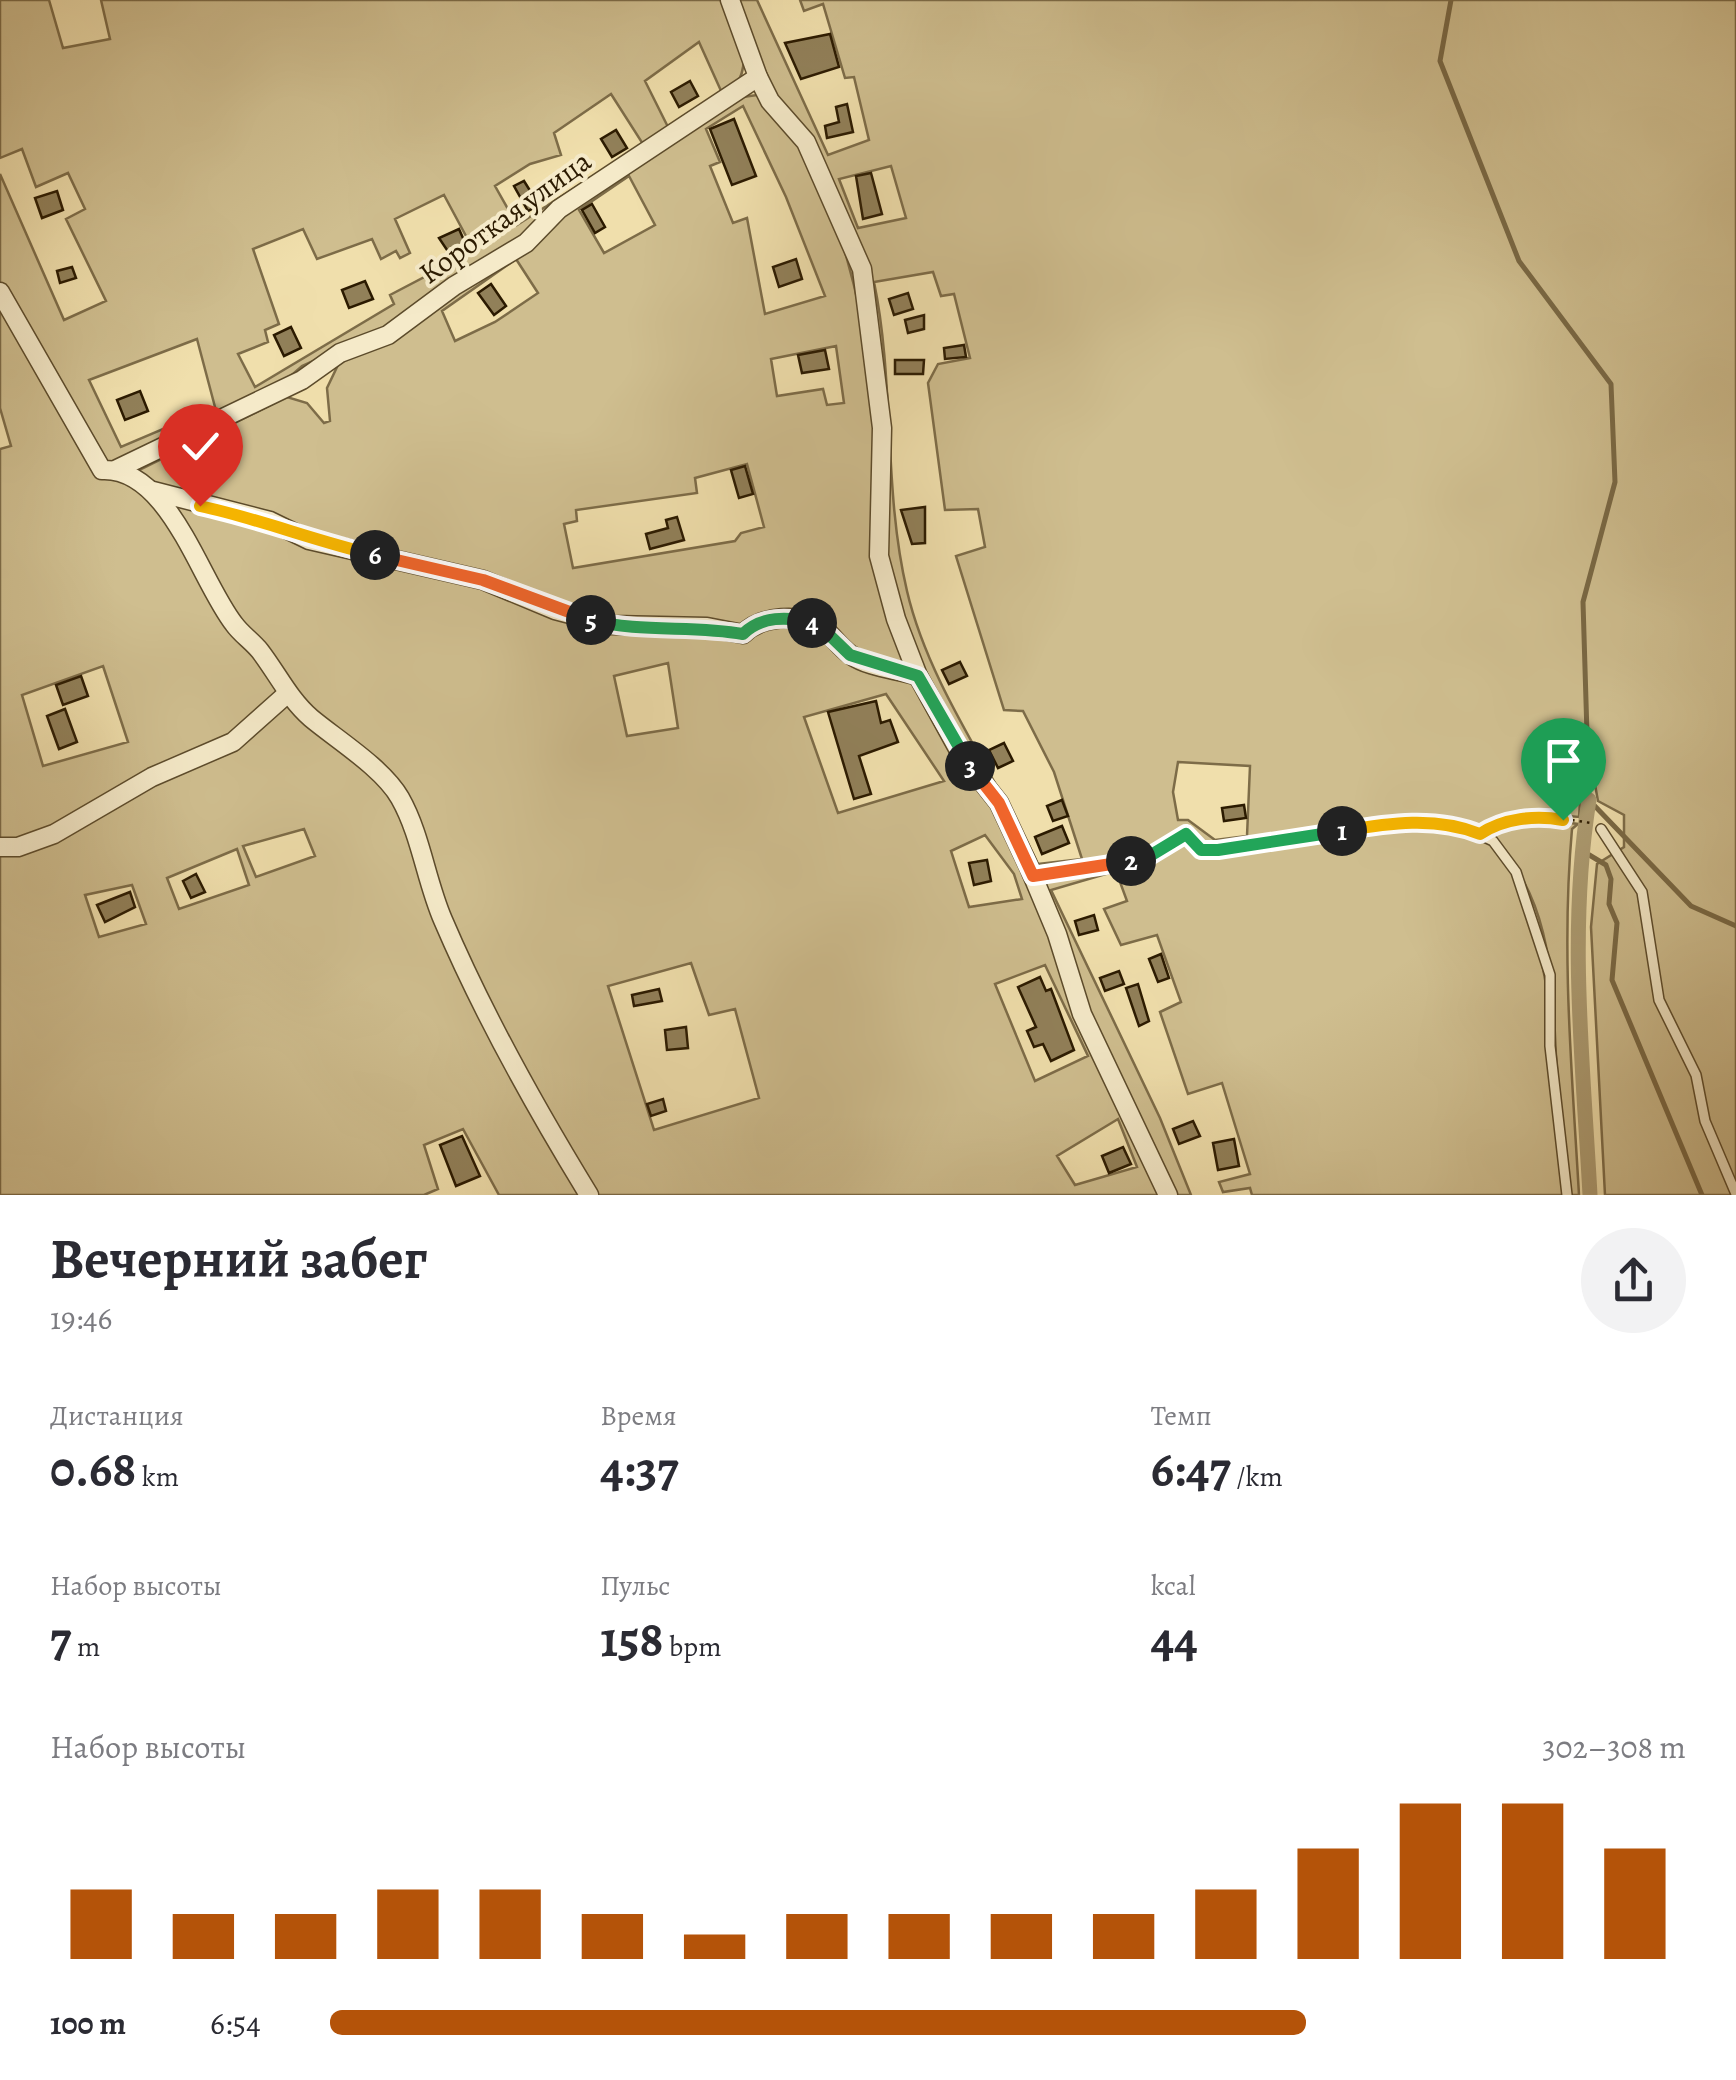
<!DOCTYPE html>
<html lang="ru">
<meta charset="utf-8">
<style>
body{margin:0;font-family:Alegreya,serif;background:#f2f2f3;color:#2b2b33;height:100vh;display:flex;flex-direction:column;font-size:38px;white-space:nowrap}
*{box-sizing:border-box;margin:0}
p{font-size:32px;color:#7c7c81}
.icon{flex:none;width:55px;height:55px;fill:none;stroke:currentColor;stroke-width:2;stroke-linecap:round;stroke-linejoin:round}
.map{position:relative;height:1195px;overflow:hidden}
.panel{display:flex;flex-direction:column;background:#fff;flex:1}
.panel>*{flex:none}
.pin{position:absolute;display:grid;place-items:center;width:85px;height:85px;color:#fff;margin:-102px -42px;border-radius:50% 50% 50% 0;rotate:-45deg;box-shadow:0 0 10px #0007}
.pin .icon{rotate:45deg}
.km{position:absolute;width:50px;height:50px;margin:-25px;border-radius:50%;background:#222;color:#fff;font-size:28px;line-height:50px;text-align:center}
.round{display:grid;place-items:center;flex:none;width:105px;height:105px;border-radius:52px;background:#f2f2f3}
.head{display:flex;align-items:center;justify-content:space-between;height:170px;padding:0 50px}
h1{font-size:55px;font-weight:600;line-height:75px}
.stats{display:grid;grid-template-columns:repeat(3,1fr);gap:15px;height:170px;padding:10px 50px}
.stats div{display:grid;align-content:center}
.stats b{font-size:50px;font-weight:600}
.stats small{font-size:28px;font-weight:400}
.stats p{font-size:28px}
.chart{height:280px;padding:20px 50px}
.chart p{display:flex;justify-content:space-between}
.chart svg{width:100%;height:180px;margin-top:10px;stroke:#b45309;stroke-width:6}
ul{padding:0 50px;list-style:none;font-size:32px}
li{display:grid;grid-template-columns:160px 120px 1fr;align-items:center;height:75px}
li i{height:25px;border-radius:12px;background:#b45309}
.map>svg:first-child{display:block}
.green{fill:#cfbe8f;stroke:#7d6c48;stroke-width:2.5;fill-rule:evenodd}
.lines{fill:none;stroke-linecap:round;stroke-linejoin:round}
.stream{stroke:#796844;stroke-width:5}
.canal{stroke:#ad9c72;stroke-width:15}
.building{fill:#918059;stroke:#2b1a00;stroke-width:2.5}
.lane-casing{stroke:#5c4b2b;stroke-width:12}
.street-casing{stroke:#5c4b2b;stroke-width:21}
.path{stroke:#2b1a00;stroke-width:2.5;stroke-dasharray:2.5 5;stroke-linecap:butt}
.lane{stroke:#f5eac9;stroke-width:9}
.street{stroke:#f5eac9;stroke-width:18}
.split-1-casing{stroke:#fff;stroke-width:20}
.split-2-casing{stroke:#fff;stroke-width:20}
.split-3-casing{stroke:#fff;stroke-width:20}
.split-4-casing{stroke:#fff;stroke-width:20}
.split-5-casing{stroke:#fff;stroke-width:20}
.split-6-casing{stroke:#fff;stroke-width:20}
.split-7-casing{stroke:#fff;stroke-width:20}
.split-1{stroke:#f5b400;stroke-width:12}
.split-2{stroke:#22a559;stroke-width:12}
.split-3{stroke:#f0652b;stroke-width:12}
.split-4{stroke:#22a559;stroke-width:12}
.split-5{stroke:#22a559;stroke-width:12}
.split-6{stroke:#f0652b;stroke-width:12}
.split-7{stroke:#f5b400;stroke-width:12}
.labels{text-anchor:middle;stroke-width:8;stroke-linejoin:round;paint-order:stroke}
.street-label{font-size:30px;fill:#2b1a00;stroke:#f5eac9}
</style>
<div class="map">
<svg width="1736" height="1195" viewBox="0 0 1736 1195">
<rect width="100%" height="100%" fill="#f0dfac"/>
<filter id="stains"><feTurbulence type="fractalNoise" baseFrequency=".002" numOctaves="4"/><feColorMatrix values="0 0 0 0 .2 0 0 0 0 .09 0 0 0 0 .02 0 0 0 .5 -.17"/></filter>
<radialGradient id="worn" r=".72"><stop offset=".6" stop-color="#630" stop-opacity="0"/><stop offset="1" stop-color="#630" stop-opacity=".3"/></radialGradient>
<g class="green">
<path d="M0,0H49L63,48L110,39L101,0H725C736,30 755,58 735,87L394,324L302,366L277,388L129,461L135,472L287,397L307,403L324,423L330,421L327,388L338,365L567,209L743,97L757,95C840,162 875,350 877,452C878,488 867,522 873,557C891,654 960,733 1002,820C1061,943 1110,1070 1164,1195H499L463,1129L424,1145L438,1189L424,1195H0V449L11,446L0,408V174L64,320L106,301L66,219L85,209L68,173L36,187L22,149L0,158ZM699,42L722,93L668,127L645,81ZM611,94L643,144L517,225L495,186L530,164L561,155L554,133ZM743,106L786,197L825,296L765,314L747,218L733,223L710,166L720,162L706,129ZM629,176L655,225L604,253L579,210ZM444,195L474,251L390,295L394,304L255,387L238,354L268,342L265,330L279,324L253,249L303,229L317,259L372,239L381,259L396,251L400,258L410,253L395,219ZM516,259L538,293L495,322L455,341L442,311ZM197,339L215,407L121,447L89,380ZM836,346L844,403L827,405L823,389L777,396L771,359ZM747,464L764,527L741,533L735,541L573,568L564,524L577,521L576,510L697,493L695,478ZM668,663L678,728L627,736L614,676ZM103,666L128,742L43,766L22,695ZM886,694L944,781L838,813L804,717ZM304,829L315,856L256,877L243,846ZM985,835L1014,874L1022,899L969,907L951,851ZM237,849L249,885L179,909L167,878ZM132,885L146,924L99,937L85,895ZM691,963L709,1015L735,1009L759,1098L654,1130L608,986ZM1045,965L1088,1056L1035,1081L995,984ZM1118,1119L1137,1167L1075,1185L1057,1156Z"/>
<path d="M735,0H757L828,155L869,140L854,77L845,78L823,4L804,11L800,0H1736V1195H1605L1591,927L1597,864L1624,847V815L1598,801L1585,730L1579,817L1544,814L1481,829L1422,819L1221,848H1205L1191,831L1182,829L1135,857L1036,871L965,755L923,673L884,555L865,269L772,98ZM891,166L906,218L858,228L839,179ZM933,272L941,296L954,294L970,358L938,364L928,383L945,510L978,509L985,547L956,556L1004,710L1023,711L1054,772L1082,859L1038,864C996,775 929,686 907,591C883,490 895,383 874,282ZM1178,762L1250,766L1247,836L1215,840L1188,820H1178L1173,792Z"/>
<path d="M1546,820L1578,824L1572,829C1561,951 1572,1073 1579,1195H1570C1567,1149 1559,1102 1556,1056C1552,974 1551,896 1488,833Z"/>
<path d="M1425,824C1448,826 1472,829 1490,844C1556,900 1558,1110 1564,1195H1252L1250,1188L1223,1192L1219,1182L1250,1174L1222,1083L1188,1094L1160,1012L1181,1002L1157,935L1121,945L1104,909L1127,901L1116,871L1051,890L1160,1118L1191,1195H1172L1085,1012L1039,878L1149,860L1183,838L1205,854L1218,855Z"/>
</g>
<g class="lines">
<g class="stream">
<polyline points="1451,0 1440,61 1519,261 1611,384 1615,482 1583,602 1589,800 1691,906 1736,926"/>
<polyline points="1581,850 1606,865 1611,879 1609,904 1617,923 1612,980 1702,1195"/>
</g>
<path class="canal" d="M1589,800C1568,931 1583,1063 1590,1195"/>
</g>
<g class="building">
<polygon points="830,34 839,67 801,79 785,43"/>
<polygon points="690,81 698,96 679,107 671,92"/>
<polygon points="847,104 853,132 827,138 825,126 839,122 836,107"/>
<polygon points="734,119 756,176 732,185 710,129"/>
<polygon points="616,130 627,148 612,157 601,139"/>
<polygon points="871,173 882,214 863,219 856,176"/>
<polygon points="524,181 539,205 528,211 514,186"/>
<polygon points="57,191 63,210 42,218 35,198"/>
<polygon points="592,204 605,227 595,233 582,210"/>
<polygon points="459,229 466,245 449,253 439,238"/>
<polygon points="796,259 802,279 779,287 773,267"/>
<polygon points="72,267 76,278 60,283 57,271"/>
<polygon points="365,281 373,299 349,308 342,290"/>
<polygon points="491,284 506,306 494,315 478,293"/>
<polygon points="908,293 913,309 894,315 889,299"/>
<polygon points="924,315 924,329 908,333 905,320"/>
<polygon points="291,327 301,348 284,356 274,335"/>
<polygon points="964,345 966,357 945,359 944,348"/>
<polygon points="825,350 829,369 802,373 798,355"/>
<polygon points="895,360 924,360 923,374 895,374"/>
<polygon points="140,391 148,411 125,420 117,400"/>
<polygon points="745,466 753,494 739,498 731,470"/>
<polygon points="925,507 925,543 912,544 901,510"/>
<polygon points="677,517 684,540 650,549 646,534 668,528 666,520"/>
<polygon points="960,662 967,676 949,684 942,670"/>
<polygon points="81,676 88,696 63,705 56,685"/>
<polygon points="876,701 881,723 890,720 898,742 859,756 871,794 854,799 828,712"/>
<polygon points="65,709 77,742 59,749 47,716"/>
<polygon points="1004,743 1013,761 998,768 989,750"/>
<polygon points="1062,800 1068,816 1053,821 1047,806"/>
<polygon points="1244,805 1246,818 1224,821 1222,808"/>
<polygon points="1062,826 1069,843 1042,854 1035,837"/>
<polygon points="987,860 991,881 974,885 969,863"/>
<polygon points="196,874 205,892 191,898 183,881"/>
<polygon points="130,892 135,907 105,922 97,905"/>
<polygon points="1094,915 1098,930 1079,935 1075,921"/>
<polygon points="1161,954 1169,978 1158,982 1149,959"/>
<polygon points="1119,971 1124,984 1105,991 1100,978"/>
<polygon points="1040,977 1046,991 1051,989 1074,1050 1051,1061 1043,1044 1034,1047 1027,1031 1036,1027 1018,987"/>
<polygon points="1138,984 1149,1021 1139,1026 1126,988"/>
<polygon points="659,989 662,1001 634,1006 632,995"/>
<polygon points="686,1027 688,1048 667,1050 665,1030"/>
<polygon points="663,1099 666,1111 651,1116 647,1104"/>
<polygon points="1193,1121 1200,1136 1179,1144 1173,1129"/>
<polygon points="462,1136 480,1176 456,1186 440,1145"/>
<polygon points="1234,1139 1239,1166 1218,1170 1213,1143"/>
<polygon points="1123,1147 1131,1164 1109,1173 1102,1156"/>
</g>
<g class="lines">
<g class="lane-casing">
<g id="lane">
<polyline points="1601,829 1642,892 1659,1000 1696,1075 1705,1121 1736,1194"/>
<polyline points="1033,876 1148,857 1185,834 1201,850 1218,850 1426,822 1461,826 1493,841 1516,872 1550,975 1550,1046 1567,1195"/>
</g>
</g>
<g class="street-casing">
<g id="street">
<polyline points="730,0 758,77 770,101 806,142 862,269 882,428 879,556 896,619 918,676 962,756 999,803 1029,867 1057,934 1082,1014 1168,1195"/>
<path d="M0,292L102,470C169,467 200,581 234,624C241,634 252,641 260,651C277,673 289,699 311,718C336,739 383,768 400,798C421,835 426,881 443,920C484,1016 535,1107 589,1195"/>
<polyline points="117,469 302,380 340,353 388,335 454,286 526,243 559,209 758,77"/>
<path d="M153,491L270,521L309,540L483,580L555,610L612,625L707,627L743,634C761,616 801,612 823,628C833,636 840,648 851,655C870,668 897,669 918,676"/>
<polyline points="0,847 18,847 54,834 152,777 233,742 288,693"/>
</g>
</g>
<polyline class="path" points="1491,827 1546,816 1591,823"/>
<use href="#lane" class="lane"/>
<use href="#street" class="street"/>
</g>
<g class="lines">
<g class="split-1-casing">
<path id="split-1" d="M1342,831C1389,823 1436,816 1480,834C1504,818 1536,815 1563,820"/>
</g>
<g class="split-2-casing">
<polyline id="split-2" points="1131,861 1148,857 1186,834 1201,850 1218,850 1342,831"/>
</g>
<g class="split-3-casing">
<polyline id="split-3" points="970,766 999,803 1033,876 1131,861"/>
</g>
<g class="split-4-casing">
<polyline id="split-4" points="812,623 820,626 850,655 918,676 970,766"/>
</g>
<g class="split-5-casing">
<path id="split-5" d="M591,620C640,633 693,625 743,634C761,616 788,616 812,623"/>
</g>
<g class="split-6-casing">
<polyline id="split-6" points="375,555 483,580 591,620"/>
</g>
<g class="split-7-casing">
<path id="split-7" d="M200,506C260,519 315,541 375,555"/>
</g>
<use href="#split-1" class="split-1"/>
<use href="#split-2" class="split-2"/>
<use href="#split-3" class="split-3"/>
<use href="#split-4" class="split-4"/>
<use href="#split-5" class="split-5"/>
<use href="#split-6" class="split-6"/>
<use href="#split-7" class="split-7"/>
</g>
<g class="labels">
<g class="street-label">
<text transform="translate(505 217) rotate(-36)" y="10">Короткая улица</text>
</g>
</g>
<rect width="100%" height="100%" filter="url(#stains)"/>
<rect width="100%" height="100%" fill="url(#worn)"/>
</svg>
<div class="pin" style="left:1563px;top:820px;background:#1e9e55"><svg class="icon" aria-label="arrive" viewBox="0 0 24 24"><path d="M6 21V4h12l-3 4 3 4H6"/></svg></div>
<div class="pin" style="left:200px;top:506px;background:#d93025"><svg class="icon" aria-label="check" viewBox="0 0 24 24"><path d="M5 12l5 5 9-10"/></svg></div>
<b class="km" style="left:1342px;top:831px">1</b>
<b class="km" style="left:1131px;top:861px">2</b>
<b class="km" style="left:970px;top:766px">3</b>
<b class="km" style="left:812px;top:623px">4</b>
<b class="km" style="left:591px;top:620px">5</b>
<b class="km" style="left:375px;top:555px">6</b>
</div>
<section class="panel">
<div class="head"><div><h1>Вечерний забег</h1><p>19:46</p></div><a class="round"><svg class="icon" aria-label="share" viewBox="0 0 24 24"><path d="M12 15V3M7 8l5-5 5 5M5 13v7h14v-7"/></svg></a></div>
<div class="stats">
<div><p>Дистанция</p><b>0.68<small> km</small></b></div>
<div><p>Время</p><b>4:37</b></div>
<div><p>Темп</p><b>6:47<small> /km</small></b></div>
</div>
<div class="stats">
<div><p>Набор высоты</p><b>7<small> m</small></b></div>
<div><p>Пульс</p><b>158<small> bpm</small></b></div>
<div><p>kcal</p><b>44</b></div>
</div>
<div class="chart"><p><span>Набор высоты</span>302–308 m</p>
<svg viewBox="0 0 160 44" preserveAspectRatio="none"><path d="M5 44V27M15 44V33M25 44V33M35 44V27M45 44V27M55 44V33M65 44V38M75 44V33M85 44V33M95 44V33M105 44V33M115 44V27M125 44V17M135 44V6M145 44V6M155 44V17"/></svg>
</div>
<ul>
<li><b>100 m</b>6:54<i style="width:72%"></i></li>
</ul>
</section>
